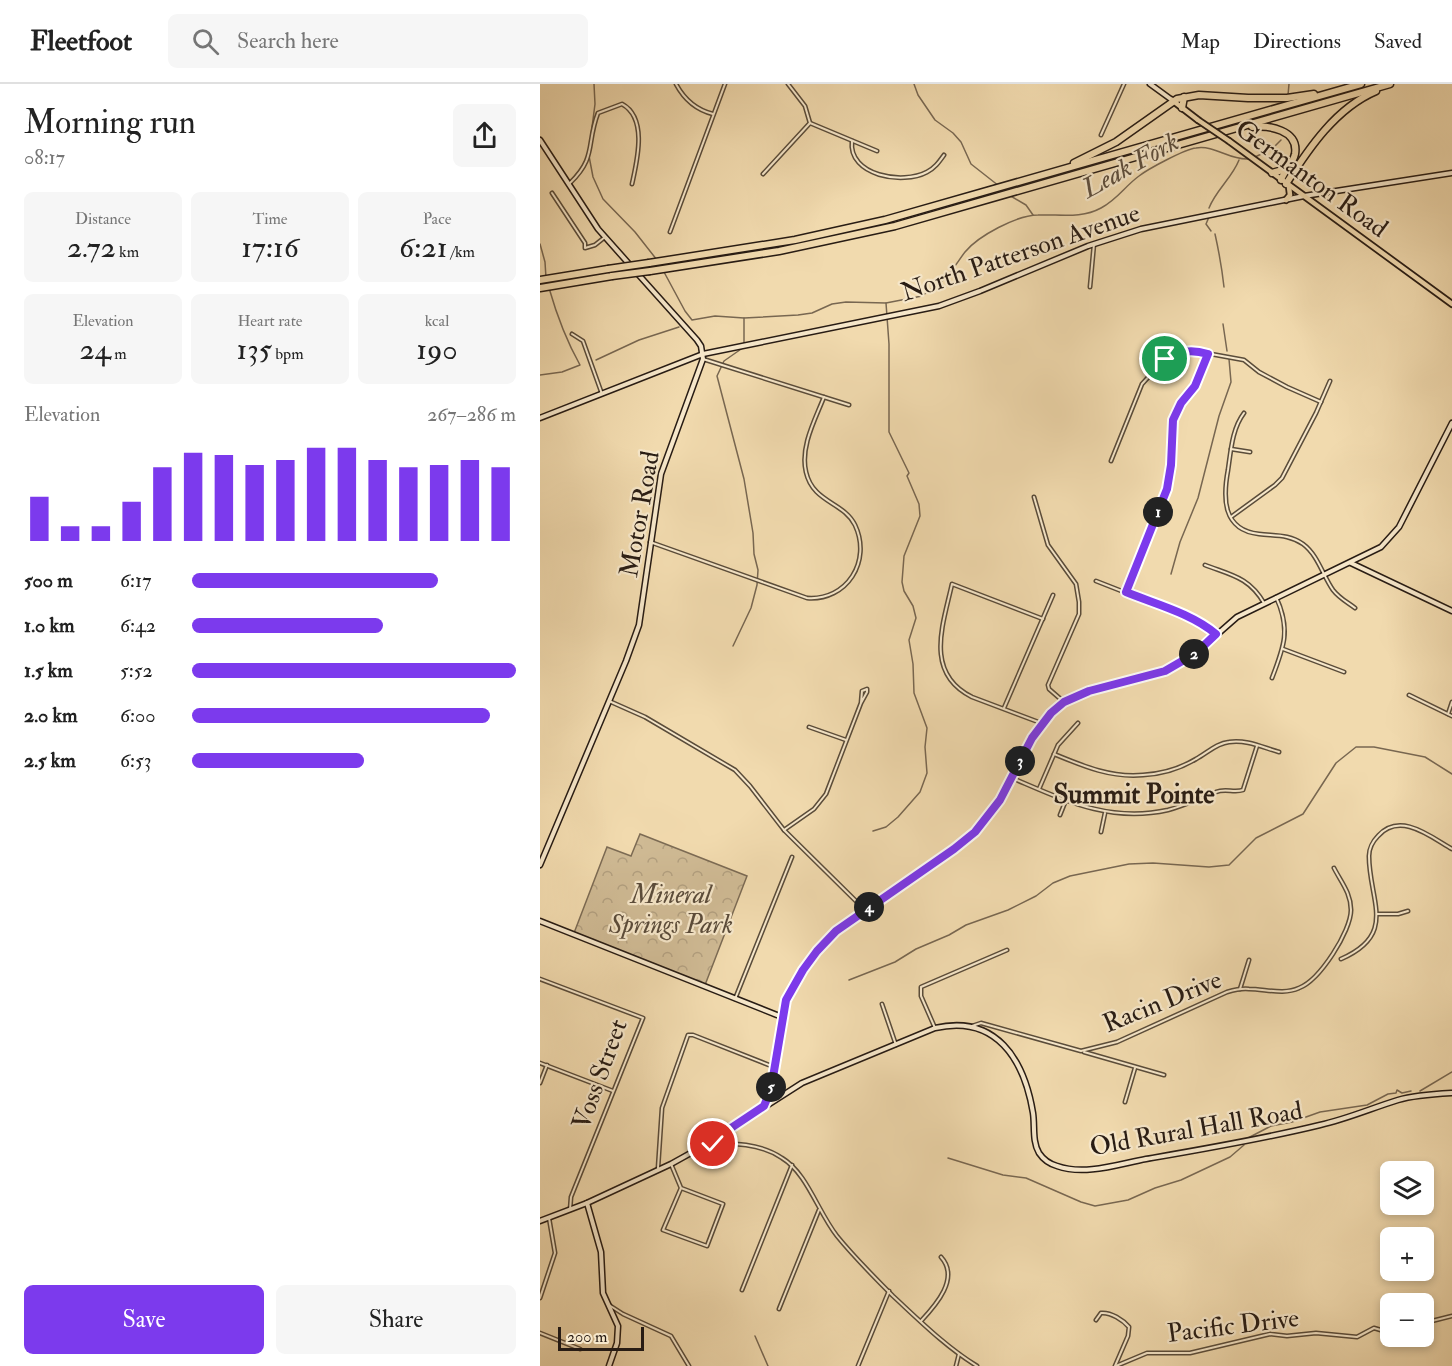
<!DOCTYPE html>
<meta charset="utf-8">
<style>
body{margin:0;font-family:"IM FELL Double Pica",serif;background:#f6f6f6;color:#222;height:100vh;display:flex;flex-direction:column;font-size:22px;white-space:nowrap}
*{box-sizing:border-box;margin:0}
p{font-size:20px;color:#767676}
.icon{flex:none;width:33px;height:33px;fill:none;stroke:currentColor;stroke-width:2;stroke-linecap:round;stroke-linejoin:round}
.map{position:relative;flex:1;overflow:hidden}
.sheet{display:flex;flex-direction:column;background:#fff;width:540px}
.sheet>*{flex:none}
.fabs{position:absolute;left:840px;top:1077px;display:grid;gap:12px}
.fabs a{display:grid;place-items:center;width:54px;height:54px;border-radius:9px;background:#fff;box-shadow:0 3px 9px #0003;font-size:30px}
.scale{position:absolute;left:18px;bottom:15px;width:86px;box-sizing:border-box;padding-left:6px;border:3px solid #281c14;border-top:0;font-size:16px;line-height:21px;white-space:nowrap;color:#281c14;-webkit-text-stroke:4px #f6e7ca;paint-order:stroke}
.pin{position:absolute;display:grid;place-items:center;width:51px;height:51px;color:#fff;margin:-26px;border:3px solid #fff;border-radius:50%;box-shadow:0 2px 6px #0007}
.km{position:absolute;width:30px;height:30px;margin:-15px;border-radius:50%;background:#222;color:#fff;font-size:16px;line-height:30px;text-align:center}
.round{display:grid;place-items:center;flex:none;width:63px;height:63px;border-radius:9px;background:#f6f6f6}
.head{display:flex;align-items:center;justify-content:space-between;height:102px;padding:0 24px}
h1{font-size:33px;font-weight:600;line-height:45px}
.figures{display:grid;grid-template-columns:repeat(3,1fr);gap:9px;height:102px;padding:6px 24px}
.figures div{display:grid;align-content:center;border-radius:9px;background:#f6f6f6;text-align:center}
.figures b{font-size:30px;font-weight:600}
.figures small{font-size:16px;font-weight:400}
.figures p{font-size:16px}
.chart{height:168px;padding:12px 24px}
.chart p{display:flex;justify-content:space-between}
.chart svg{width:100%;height:108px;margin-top:6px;stroke:#7c3aed;stroke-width:6}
.cta{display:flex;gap:12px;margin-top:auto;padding:12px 24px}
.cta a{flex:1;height:69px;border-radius:9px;background:#7c3aed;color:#fff;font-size:24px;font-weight:600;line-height:69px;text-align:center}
.cta a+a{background:#f6f6f6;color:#222}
ul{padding:0 24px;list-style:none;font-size:20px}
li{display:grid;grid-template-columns:96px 72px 1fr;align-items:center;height:45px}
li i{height:15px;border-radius:8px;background:#7c3aed}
header{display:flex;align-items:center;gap:36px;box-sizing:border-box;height:84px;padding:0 30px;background:#fff;border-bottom:2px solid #e0e0e0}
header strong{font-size:28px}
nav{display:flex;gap:33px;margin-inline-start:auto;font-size:21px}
.search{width:420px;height:54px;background:#f6f6f6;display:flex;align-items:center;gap:15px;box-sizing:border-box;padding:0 21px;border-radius:9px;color:#767676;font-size:22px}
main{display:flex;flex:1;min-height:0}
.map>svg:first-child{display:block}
.park{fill:url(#park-crowns);stroke:#7c6b54;stroke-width:1.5}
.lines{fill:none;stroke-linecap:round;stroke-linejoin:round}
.stream{stroke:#786751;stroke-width:1.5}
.street-casing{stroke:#5a4c3a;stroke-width:5}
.secondary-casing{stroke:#281c14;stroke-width:7}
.primary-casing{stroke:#281c14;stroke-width:8}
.highway-casing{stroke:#281c14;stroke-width:9}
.street{stroke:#f6e7ca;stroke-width:2}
.secondary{stroke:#f6e7ca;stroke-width:4}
.primary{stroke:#f1daae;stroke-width:4.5}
.highway{stroke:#f1daae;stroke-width:6}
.primary-bridge-casing{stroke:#281c14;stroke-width:8;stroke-linecap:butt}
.highway-bridge-casing{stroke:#281c14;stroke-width:9;stroke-linecap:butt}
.primary-bridge{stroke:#f1daae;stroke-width:4.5}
.highway-bridge{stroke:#f1daae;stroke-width:6}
.route-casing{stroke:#fff;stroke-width:12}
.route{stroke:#7c3aed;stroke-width:8}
.labels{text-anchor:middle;stroke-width:4.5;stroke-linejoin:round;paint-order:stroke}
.street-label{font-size:26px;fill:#281c14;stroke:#f6e7ca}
.park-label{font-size:26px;font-style:italic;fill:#5a4b3a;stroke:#f6e7ca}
.water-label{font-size:27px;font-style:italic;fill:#5d4e3d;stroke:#f6e7ca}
.neighbourhood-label{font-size:27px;font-weight:bold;fill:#281c14;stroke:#f6e7ca}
</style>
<header>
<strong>Fleetfoot</strong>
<div class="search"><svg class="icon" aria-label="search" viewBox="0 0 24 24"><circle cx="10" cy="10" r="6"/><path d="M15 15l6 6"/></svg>Search here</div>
<nav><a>Map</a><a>Directions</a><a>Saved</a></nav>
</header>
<main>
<section class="sheet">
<div class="head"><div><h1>Morning run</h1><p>08:17</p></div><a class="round"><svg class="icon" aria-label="share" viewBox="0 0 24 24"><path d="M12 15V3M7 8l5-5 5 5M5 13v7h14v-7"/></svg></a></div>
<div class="figures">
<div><p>Distance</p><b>2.72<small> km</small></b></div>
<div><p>Time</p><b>17:16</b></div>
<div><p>Pace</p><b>6:21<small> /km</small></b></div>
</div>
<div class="figures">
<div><p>Elevation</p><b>24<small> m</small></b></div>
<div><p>Heart rate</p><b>135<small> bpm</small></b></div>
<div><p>kcal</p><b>190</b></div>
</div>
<div class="chart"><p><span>Elevation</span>267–286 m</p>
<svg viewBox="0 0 160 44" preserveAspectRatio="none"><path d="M5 44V26M15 44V38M25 44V38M35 44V28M45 44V14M55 44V8M65 44V9M75 44V13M85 44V11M95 44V6M105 44V6M115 44V11M125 44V14M135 44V13M145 44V11M155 44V14"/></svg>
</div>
<ul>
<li><b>500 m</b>6:17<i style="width:76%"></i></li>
<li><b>1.0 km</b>6:42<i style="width:59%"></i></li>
<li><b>1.5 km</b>5:52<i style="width:100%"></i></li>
<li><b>2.0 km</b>6:00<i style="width:92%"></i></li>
<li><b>2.5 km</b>6:53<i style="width:53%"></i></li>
</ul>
<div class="cta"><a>Save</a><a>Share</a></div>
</section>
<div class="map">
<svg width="912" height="1282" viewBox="0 0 912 1282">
<defs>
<pattern id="park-crowns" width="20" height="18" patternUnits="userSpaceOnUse" patternTransform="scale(1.5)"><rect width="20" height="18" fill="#cfba94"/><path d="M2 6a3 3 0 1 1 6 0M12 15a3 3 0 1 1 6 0" fill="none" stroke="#b29f7f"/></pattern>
</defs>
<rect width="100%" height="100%" fill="#f1daae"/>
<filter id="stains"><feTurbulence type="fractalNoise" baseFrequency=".00333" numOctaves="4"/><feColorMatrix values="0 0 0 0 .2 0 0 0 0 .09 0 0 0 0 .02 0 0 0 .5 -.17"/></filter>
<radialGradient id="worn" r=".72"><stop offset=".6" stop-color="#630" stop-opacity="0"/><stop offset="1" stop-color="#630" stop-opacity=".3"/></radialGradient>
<polygon class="park" points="100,750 207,792 165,901 34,849 67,763 91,772"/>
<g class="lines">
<g class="stream">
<polyline points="374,0 378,11 395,36 413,49 421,58 431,80 459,102"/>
<polyline points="748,11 749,0"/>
<polyline points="50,59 55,20 54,0"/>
<polyline points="49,72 53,93 63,115 95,148 117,176"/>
<polyline points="715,73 732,65 741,56"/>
<polyline points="469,111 486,121 493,131"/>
<path d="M669,124C676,106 692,94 699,76"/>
<polyline points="669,133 666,140 671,147"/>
<path d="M675,150C679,168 682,185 684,203"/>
<polyline points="0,160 5,178 6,194"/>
<polyline points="124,188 145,227 152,236 175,232 204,234 258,231 272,229 292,220 306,218 346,219 382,212 398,200"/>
<path d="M403,196C412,188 418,177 425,168C438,152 477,131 498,131C519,130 541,135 561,124C578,115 584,103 599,92C608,85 645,65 656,64C675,61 689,76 708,75"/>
<polyline points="399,200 402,197"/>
<polyline points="683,240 687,267"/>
<polyline points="56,276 99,256 139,243"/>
<path d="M0,291L22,288L40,281C26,256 17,232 9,204"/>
<polyline points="631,490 640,458 658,414 679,332 691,298 689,275"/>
<polyline points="193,562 211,524 217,501 218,486 214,470 213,449 204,395 177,292 184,277 204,263 204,234"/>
<polyline points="333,747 346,743 358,733 380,708 387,689 385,663 387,644 374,609 373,580 369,556 376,534 373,522 364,507 362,498 364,472 380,432 379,420 367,392 369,389 349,348 349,260 346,219"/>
<polyline points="309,896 355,878 376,865 409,851 426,841 468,826 496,812 513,799 530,792 589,780 613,779 669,783 689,781 716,754 763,730 796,679 816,663 834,663 885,673 912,690"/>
<polyline points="880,1007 912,988"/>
<polyline points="708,1054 731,1042 752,1038 780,1028 827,1021 848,1010 856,1009 857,1006 862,1009 871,1007"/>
<polyline points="408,1074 463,1091 486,1094 541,1118 555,1122 588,1116 615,1104 641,1096 690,1073 704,1061"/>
<polyline points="215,1252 228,1282"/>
</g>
<g class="street-casing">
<g id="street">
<path d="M136,0C144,15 157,26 173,30"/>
<polyline points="270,39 337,67"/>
<polyline points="561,51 584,0"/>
<path d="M312,57C308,92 363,101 387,88C395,84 399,78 404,71"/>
<polyline points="223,90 270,39 265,22 248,0"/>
<path d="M30,99C57,73 46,60 58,29L82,20C108,34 97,77 92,100"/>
<polyline points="12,109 45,159 45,164 55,161 65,153"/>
<polyline points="130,148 185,0"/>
<polyline points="550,203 554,160"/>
<polyline points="32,250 43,257 62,310"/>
<polyline points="163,275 309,321"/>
<path d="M704,329C692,345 691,366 688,386C683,413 682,446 719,450C735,452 749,450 763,460C778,471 783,492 793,506C799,514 807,518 815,524"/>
<polyline points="691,365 710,368"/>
<polyline points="571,377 602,300 625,275 642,267 660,268 704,276 719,288 747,303 781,318"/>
<polyline points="494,413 508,461 536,500 539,518 539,530 508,601 509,605 524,618"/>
<polyline points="691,433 735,401 742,394 776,329 790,297"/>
<path d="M110,458L267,514C307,517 332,477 315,441C304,418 273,419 266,388C260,363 275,336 284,313"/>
<path d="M665,481C691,491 709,493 724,519"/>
<polyline points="556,497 653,535 665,541 676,550"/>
<polyline points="586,509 627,405 631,381 633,336 641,319 655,302 667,270"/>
<polyline points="743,565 804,588"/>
<path d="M732,594C744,563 751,545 736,513"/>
<polyline points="869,611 912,632"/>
<polyline points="69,617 105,633 195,686 210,702 244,746 325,826"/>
<polyline points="464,624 513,511"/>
<polyline points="908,630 912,618"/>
<path d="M501,639L432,613C384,589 403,541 412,500L503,535"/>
<polyline points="269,643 306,656"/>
<path d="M514,670C543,682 571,694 603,691C621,690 641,684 656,675C667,669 677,659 689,658C706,655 724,664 739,668"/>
<path d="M472,694C524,716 569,739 628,726C644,722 660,714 676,708C685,704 694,709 703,706L717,662"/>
<polyline points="499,705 518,661 538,639"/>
<polyline points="520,731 526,716"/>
<polyline points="244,746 274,725 286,710 321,619 327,608 327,605 322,607 321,619"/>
<polyline points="561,748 565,729"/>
<polyline points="837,830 858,830 868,827"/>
<path d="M801,875C858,850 829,817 829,772C829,765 833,757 838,752C860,727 891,753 912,765"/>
<polyline points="0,895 103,934 31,1113 30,1126"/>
<polyline points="700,905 709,876"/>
<polyline points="195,915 252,773"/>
<polyline points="342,920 356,961"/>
<path d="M432,942L441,939L541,967L577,958L687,908C694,906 701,904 709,905C725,905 744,911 759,904C780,896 811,847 811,826C811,809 801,798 794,784"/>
<polyline points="395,944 381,912 381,903 467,866"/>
<polyline points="544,968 624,991"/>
<polyline points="0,979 73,1007"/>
<polyline points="0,999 7,981"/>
<polyline points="585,1018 595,984"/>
<path d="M167,1060C193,1059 220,1059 242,1074C267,1089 278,1128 297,1152C314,1173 333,1192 353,1212C380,1237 406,1263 437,1282"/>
<polyline points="131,1080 141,1104 123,1146 167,1162 183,1120 141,1104"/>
<polyline points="118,1084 122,1024 148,951 153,951 234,983"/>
<polyline points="202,1206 252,1081"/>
<polyline points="0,1214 15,1169 9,1134"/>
<polyline points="69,1221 83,1230 131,1252 149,1282"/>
<polyline points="239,1225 279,1126"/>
<path d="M556,1236L561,1229C571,1228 583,1236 589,1243L588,1252L575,1282"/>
<path d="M381,1237C396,1221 420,1194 401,1173"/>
<polyline points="884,1239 912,1232"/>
<polyline points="0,1249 40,1265"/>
<polyline points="318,1282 349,1207"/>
<polyline points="416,1282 419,1270"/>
<polyline points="576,1282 607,1269 650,1269 730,1250 747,1252 776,1249 817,1253 834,1244 844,1247 850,1246"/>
</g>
</g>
<g class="secondary-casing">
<g id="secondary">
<polyline points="610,0 632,16"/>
<polyline points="0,56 58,145 90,181"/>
<polyline points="0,334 163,270 399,222 440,207 548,162 601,145 764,112 912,89"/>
<polyline points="811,479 912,527"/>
<polyline points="0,781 86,577 99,541 121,390 163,275 161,262 157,256 97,189"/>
<polyline points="0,837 242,933"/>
<polyline points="225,1022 231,1004 246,917 257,896 277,867 296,847 414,765 435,748 460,716 492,654 511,629 524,618 549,607 619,589 634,583 656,569 697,533 841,463 859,443 912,339"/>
<polyline points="47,1119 61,1168 63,1209 78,1242 77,1259 69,1282"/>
<path d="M0,1137L47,1119L131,1080L167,1060L262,999L395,944C456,930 484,975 493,1029C495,1042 492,1057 499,1069C503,1075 510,1080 517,1082C545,1092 579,1080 606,1075C664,1065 723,1055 780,1041C807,1035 832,1024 858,1016C875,1011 894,1010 912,1009"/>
</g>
</g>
<g class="primary-casing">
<g id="primary">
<polyline points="632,16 658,36"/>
<polyline points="689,57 912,220"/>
<polyline points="746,116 750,111 749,103"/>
</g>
</g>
<g class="highway-casing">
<g id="highway">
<polyline points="642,24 644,13"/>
<path d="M712,43C729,41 759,46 755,70C753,80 744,87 741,96"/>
<polyline points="534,79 576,58 637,15 659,11 708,14 747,14 774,10"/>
<polyline points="732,89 746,85"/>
<path d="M746,100C769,64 796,24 836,7"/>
<polyline points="109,179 255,156 345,136 821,0"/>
<polyline points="110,187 239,167 355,142 850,0"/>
<polyline points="0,196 68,185"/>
<polyline points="0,204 72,192"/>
</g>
</g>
<use href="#street" class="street"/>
<use href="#secondary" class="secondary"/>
<use href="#primary" class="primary"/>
<use href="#highway" class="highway"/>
<g class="primary-bridge-casing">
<polyline id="primary-bridge" points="658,36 689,57"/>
</g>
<g class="highway-bridge-casing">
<g id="highway-bridge">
<polyline points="68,185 109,179"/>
<polyline points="72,192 110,187"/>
</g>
</g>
<use href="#primary-bridge" class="primary-bridge"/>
<use href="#highway-bridge" class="highway-bridge"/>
</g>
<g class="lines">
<g class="route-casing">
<path id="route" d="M173,1060H167L224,1022L231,1005L246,916L263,886L277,867L296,847L414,765L435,748L460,716L492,654L511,629L524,618L549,607L625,587L656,569L676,550C651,529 615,520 586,508L627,405L631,381L633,336L641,319L655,302L668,270C651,265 640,267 625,275"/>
</g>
<use href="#route" class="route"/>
</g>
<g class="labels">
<g class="street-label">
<text transform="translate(772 94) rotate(36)" y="9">Germanton Road</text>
<text transform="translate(480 168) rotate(-19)" y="9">North Patterson Avenue</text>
<text transform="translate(99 430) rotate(-80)" y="9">Motor Road</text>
<text transform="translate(622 917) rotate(-22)" y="9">Racin Drive</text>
<text transform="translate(59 990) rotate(-70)" y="9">Voss Street</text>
<text transform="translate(656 1044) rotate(-10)" y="9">Old Rural Hall Road</text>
<text transform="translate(693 1241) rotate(-7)" y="9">Pacific Drive</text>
</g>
<g class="park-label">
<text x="131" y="819">Mineral<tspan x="131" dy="30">Springs Park</tspan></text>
</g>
<g class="water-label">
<text transform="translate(590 81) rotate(-29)" y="9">Leak Fork</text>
</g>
<g class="neighbourhood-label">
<text x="594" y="719">Summit Pointe</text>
</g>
</g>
<rect width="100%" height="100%" filter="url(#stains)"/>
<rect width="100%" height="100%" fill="url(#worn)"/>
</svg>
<div class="fabs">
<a><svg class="icon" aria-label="layers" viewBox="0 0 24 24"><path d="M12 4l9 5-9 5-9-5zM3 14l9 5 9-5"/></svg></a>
<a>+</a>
<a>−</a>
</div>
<div class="scale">200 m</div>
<div class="pin" style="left:625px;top:275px;background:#1e9e55"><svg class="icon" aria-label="arrive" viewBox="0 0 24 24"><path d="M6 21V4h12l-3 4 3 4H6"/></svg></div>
<div class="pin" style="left:173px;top:1060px;background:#d93025"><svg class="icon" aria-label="check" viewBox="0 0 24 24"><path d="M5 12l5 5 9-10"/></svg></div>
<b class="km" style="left:618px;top:428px">1</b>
<b class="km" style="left:654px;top:570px">2</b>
<b class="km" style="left:480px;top:677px">3</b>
<b class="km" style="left:329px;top:823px">4</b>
<b class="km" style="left:231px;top:1003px">5</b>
</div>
</main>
